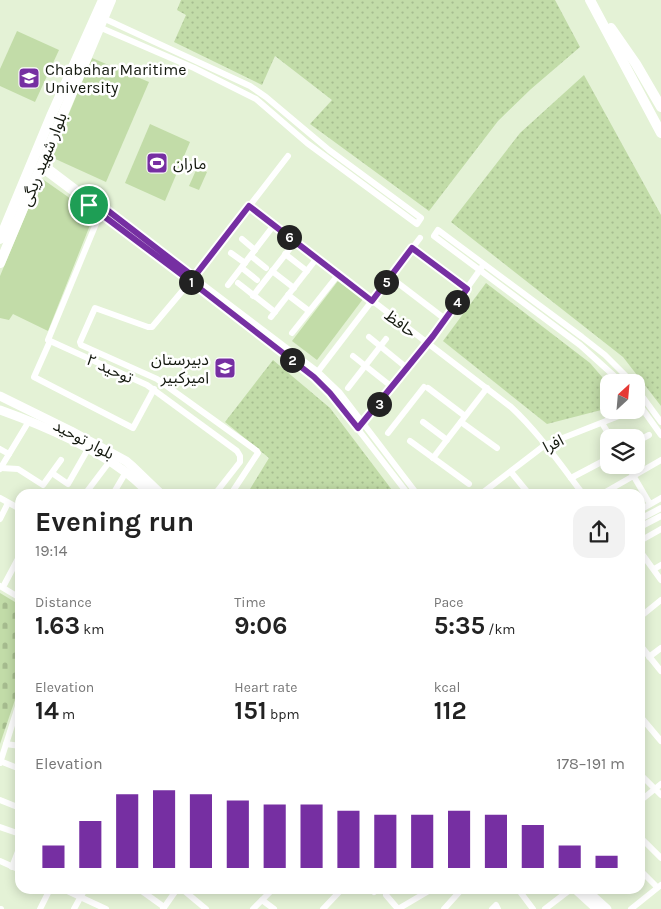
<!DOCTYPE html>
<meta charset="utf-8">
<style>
body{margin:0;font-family:Karla,"Noto Sans Arabic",sans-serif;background:#f2f2f2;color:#222;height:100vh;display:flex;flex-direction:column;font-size:19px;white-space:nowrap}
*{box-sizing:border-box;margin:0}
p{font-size:16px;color:#767676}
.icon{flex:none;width:28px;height:28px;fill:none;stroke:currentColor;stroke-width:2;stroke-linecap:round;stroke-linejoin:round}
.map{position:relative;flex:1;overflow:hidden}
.drawer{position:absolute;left:15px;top:489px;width:630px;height:405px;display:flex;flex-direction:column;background:#fff;border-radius:15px;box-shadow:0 2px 12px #0003}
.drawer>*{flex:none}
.needle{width:32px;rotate:26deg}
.buttons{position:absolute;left:600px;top:374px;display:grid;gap:10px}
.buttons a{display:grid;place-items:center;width:45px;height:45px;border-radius:10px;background:#fff;box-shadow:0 2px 12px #0003;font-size:25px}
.pin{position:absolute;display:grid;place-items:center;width:42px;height:42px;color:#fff;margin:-21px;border:2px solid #fff;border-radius:50%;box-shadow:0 1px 5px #0007}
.km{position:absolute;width:25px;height:25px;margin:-12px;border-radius:50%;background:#222;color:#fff;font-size:14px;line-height:25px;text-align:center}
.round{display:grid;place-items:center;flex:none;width:52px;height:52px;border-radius:15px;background:#f2f2f2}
.headline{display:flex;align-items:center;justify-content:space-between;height:85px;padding:0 20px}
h1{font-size:28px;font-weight:700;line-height:38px}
.stats{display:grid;grid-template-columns:repeat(3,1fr);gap:8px;height:85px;padding:5px 20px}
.stats div{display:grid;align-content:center}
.stats b{font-size:25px;font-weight:700}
.stats small{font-size:14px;font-weight:400}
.stats p{font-size:14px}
.chart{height:140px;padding:10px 20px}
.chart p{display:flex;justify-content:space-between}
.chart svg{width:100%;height:90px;margin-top:5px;stroke:#762fa2;stroke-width:6}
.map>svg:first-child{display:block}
.grass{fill:url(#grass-dots)}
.cemetery{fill:url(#cemetery-stones)}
.park{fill:#c2dca8}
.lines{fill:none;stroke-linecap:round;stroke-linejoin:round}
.minor{stroke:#fff;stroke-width:6}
.major{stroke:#fff;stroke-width:9}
.highway{stroke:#fff;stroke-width:10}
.route-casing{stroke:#fff;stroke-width:10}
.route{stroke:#762fa2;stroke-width:6}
.labels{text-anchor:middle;stroke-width:5;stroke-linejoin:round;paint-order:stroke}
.poi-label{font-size:16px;fill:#13180e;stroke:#fff;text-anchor:start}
.street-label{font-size:16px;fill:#13180e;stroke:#fff}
</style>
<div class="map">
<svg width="661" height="909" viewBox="0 0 661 909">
<defs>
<pattern id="grass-dots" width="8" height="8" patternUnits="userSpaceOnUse" patternTransform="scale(1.25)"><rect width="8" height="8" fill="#c2dca8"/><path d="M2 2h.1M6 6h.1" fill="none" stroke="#a6bc8f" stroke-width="1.8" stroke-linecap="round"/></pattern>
<pattern id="cemetery-stones" width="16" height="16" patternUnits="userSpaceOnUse" patternTransform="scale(1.25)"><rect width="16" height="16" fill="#c2dca8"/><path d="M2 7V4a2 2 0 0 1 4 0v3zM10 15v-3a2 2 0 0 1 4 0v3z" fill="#a6bc8f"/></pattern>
</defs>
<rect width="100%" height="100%" fill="#e4f2d6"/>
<g class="grass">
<polygon points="181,0 555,0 580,47 531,89 498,121 429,211 310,124 332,100 275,56 262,85 174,42 186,15 177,10"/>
<polygon points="584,75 661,215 661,406 623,357 451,222 520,133"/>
<polygon points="486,283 590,363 609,385 609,408 547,424 443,341"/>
<polygon points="273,360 330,408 395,494 247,494 269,458 225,422"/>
</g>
<polygon class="cemetery" points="0,593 20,605 20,685 0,744"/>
<g class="park">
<polygon points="17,31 59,50 35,102 0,86 0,69"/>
<polygon points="92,58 149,82 106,182 51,157"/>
<polygon points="150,124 190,142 165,201 125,183"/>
<polygon points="197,168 207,172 199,190 189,186"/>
<polygon points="41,178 94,215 48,331 13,314 9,320 0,318 0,276"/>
<polygon points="338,281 363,299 317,360 292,341"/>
</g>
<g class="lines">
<g class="minor">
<polyline points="99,27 194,68 256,99 307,143 417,224 421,218 329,150 266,97 250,86 103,18"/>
<polyline points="43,163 318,372 340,393 417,494"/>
<polyline points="40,168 191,281 314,377 330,393 408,494"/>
<path d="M249,206L511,407C538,432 560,464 583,494"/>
<polyline points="100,214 48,340 147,385 237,451 240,456 240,462 215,494"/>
<polyline points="242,239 255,250"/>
<polyline points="412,248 467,289"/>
<polyline points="231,253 245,263"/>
<polyline points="285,254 307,271"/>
<polyline points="251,256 266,268"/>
<polyline points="242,268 257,280"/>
<polyline points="272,271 294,288"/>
<polyline points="390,277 445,319"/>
<polyline points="238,283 275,312"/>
<polyline points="228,285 274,225"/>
<polyline points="288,295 309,311"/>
<polyline points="253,296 295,242"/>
<polyline points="271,317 317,258"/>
<polyline points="292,333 338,275"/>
<polyline points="369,337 407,368"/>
<polyline points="50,341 34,377 133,428 154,389"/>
<polyline points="353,356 392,387"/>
<polyline points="316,374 420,238"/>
<polyline points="621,382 580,345 434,236 438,230 582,337 605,355 632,382"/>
<polyline points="348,388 386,339"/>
<polyline points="428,388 465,416"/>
<polyline points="636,388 661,422"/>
<polyline points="636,400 661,435"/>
<polyline points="423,422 447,440"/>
<polyline points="461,422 497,448"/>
<polyline points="602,423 611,438"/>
<polyline points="360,426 433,336 482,267"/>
<polyline points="388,433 424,387"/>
<polyline points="410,441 469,484"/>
<polyline points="636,442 649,435"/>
<polyline points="0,449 9,454"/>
<polyline points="433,458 487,388"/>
<polyline points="627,465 650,504"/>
<polyline points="1,468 18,469 43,485 61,460"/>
<polyline points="0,469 29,421"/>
<polyline points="511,472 529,494"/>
<polyline points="52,473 68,484 88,449"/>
<polyline points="571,478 609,458"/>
<polyline points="85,494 110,461"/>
<polyline points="113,494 126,472"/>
<polyline points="231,494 258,453 257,451 157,379 81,345 80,342 95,308 148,327 152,327 200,270 288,156"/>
<polyline points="481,494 545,445 634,410"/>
<polyline points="602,494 661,460"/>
<polyline points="0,498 20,509"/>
<polyline points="640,510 661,498"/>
<polyline points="0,519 8,503"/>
<polyline points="640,519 661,508"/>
<polyline points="640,527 661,516"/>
<polyline points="640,541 661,529"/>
<polyline points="640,551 661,580"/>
<polyline points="654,569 661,565"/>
<polyline points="0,586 20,598"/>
<polyline points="3,587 20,555"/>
<polyline points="640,617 661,600"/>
<polyline points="640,645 661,671"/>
<polyline points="649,657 661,648"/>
<polyline points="640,716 661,741"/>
<polyline points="6,744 20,746"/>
<polyline points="0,761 20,769"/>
<polyline points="0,763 20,700"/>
<polyline points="640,774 661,795"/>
<polyline points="0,800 20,808"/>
<polyline points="640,801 661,784"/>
<polyline points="0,827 20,834"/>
<polyline points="640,837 661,858"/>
<polyline points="0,861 20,870"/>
<polyline points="12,867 20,846"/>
<polyline points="640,870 657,887"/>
<polyline points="63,889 106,909"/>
<polyline points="139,889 164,907"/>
<polyline points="182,889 206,909"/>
<polyline points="518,889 533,909"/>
<polyline points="374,892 378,889"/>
<polyline points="386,895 398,909"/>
<polyline points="262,900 273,889"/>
<polyline points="0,909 1,909"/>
<polyline points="40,909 50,889"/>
<polyline points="74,909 85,889"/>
<polyline points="163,909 177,889"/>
<polyline points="253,909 262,900 274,909"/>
<polyline points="323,909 342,889"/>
<polyline points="398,909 432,889"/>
<polyline points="444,909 462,889"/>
<polyline points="492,909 496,905 498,909"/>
<polyline points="545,909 571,889"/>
<polyline points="631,909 661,885"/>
</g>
<g class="major">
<polyline points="0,396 71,431 126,461 133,467 161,494"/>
<path d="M0,410C42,425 87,444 124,471C133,477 142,486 150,494"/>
<polyline points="575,889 597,909"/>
<polyline points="585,889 607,909"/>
</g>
<g class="highway">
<polyline points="590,0 661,133"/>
<polyline points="611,28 636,64 661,107"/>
<polyline points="0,239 52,114 103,0"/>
<polyline points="0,263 111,0"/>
</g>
</g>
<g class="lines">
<g class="route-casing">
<polygon id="route" points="94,200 194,277 249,206 372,301 412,248 467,289 433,336 358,428 330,393 314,377 198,287 89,205"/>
</g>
<use href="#route" class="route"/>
</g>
<defs>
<g id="university-square" transform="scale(1.125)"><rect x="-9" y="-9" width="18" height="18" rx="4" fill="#762fa2" stroke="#fff"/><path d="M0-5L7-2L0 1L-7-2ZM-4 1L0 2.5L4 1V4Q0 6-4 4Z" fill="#fff"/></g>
<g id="stadium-square" transform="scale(1.125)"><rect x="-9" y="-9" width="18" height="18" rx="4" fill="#762fa2" stroke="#fff"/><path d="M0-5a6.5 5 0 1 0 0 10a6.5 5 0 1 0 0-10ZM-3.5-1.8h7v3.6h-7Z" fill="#fff"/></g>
<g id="school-square" transform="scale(1.125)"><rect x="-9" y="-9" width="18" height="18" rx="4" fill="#762fa2" stroke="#fff"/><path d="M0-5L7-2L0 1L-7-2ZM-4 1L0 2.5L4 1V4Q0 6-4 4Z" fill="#fff"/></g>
</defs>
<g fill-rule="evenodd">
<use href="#university-square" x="29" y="78"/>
<use href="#stadium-square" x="157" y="163"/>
<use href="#school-square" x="225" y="368"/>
</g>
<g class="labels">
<g class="poi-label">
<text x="45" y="75">Chabahar Maritime<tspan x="45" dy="18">University</tspan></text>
<text x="173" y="169">ماران</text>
<text x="209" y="365" text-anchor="end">دبیرستان<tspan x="209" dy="18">امیرکبیر</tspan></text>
</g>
<g class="street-label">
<text transform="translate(43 159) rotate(-68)" y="6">بلوار شهید ریگی</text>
<text transform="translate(401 323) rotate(37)" y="6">حافظ</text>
<text transform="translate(110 368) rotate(24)" y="6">توحید ۲</text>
<text transform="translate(84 439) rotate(28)" y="6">بلوار توحید</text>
<text transform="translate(553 443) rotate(-26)" y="6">افرا</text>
</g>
</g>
</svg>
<div class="buttons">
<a><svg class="needle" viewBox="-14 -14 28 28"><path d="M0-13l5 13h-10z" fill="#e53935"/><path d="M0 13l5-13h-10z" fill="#767676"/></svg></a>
<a><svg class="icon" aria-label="layers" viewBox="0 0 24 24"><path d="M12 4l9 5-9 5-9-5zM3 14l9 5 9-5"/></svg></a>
</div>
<div class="pin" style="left:89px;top:205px;background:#1e9e55"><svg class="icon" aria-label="arrive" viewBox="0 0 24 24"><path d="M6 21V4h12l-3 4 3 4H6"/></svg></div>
<b class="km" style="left:191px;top:282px">1</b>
<b class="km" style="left:292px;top:360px">2</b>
<b class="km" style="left:379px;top:404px">3</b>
<b class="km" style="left:457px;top:302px">4</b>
<b class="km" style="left:386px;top:282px">5</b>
<b class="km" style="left:289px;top:237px">6</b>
<section class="drawer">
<div class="headline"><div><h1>Evening run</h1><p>19:14</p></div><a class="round"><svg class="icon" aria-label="share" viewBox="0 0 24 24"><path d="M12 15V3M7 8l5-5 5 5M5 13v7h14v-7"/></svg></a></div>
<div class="stats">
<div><p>Distance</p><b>1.63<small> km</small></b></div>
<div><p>Time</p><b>9:06</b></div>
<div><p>Pace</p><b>5:35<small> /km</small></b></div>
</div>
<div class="stats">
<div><p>Elevation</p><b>14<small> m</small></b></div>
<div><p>Heart rate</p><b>151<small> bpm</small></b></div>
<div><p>kcal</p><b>112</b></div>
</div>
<div class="chart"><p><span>Elevation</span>178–191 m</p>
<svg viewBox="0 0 160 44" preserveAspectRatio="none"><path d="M5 44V33M15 44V21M25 44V8M35 44V6M45 44V8M55 44V11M65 44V13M75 44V13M85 44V16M95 44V18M105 44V18M115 44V16M125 44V18M135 44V23M145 44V33M155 44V38"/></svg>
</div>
</section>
</div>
